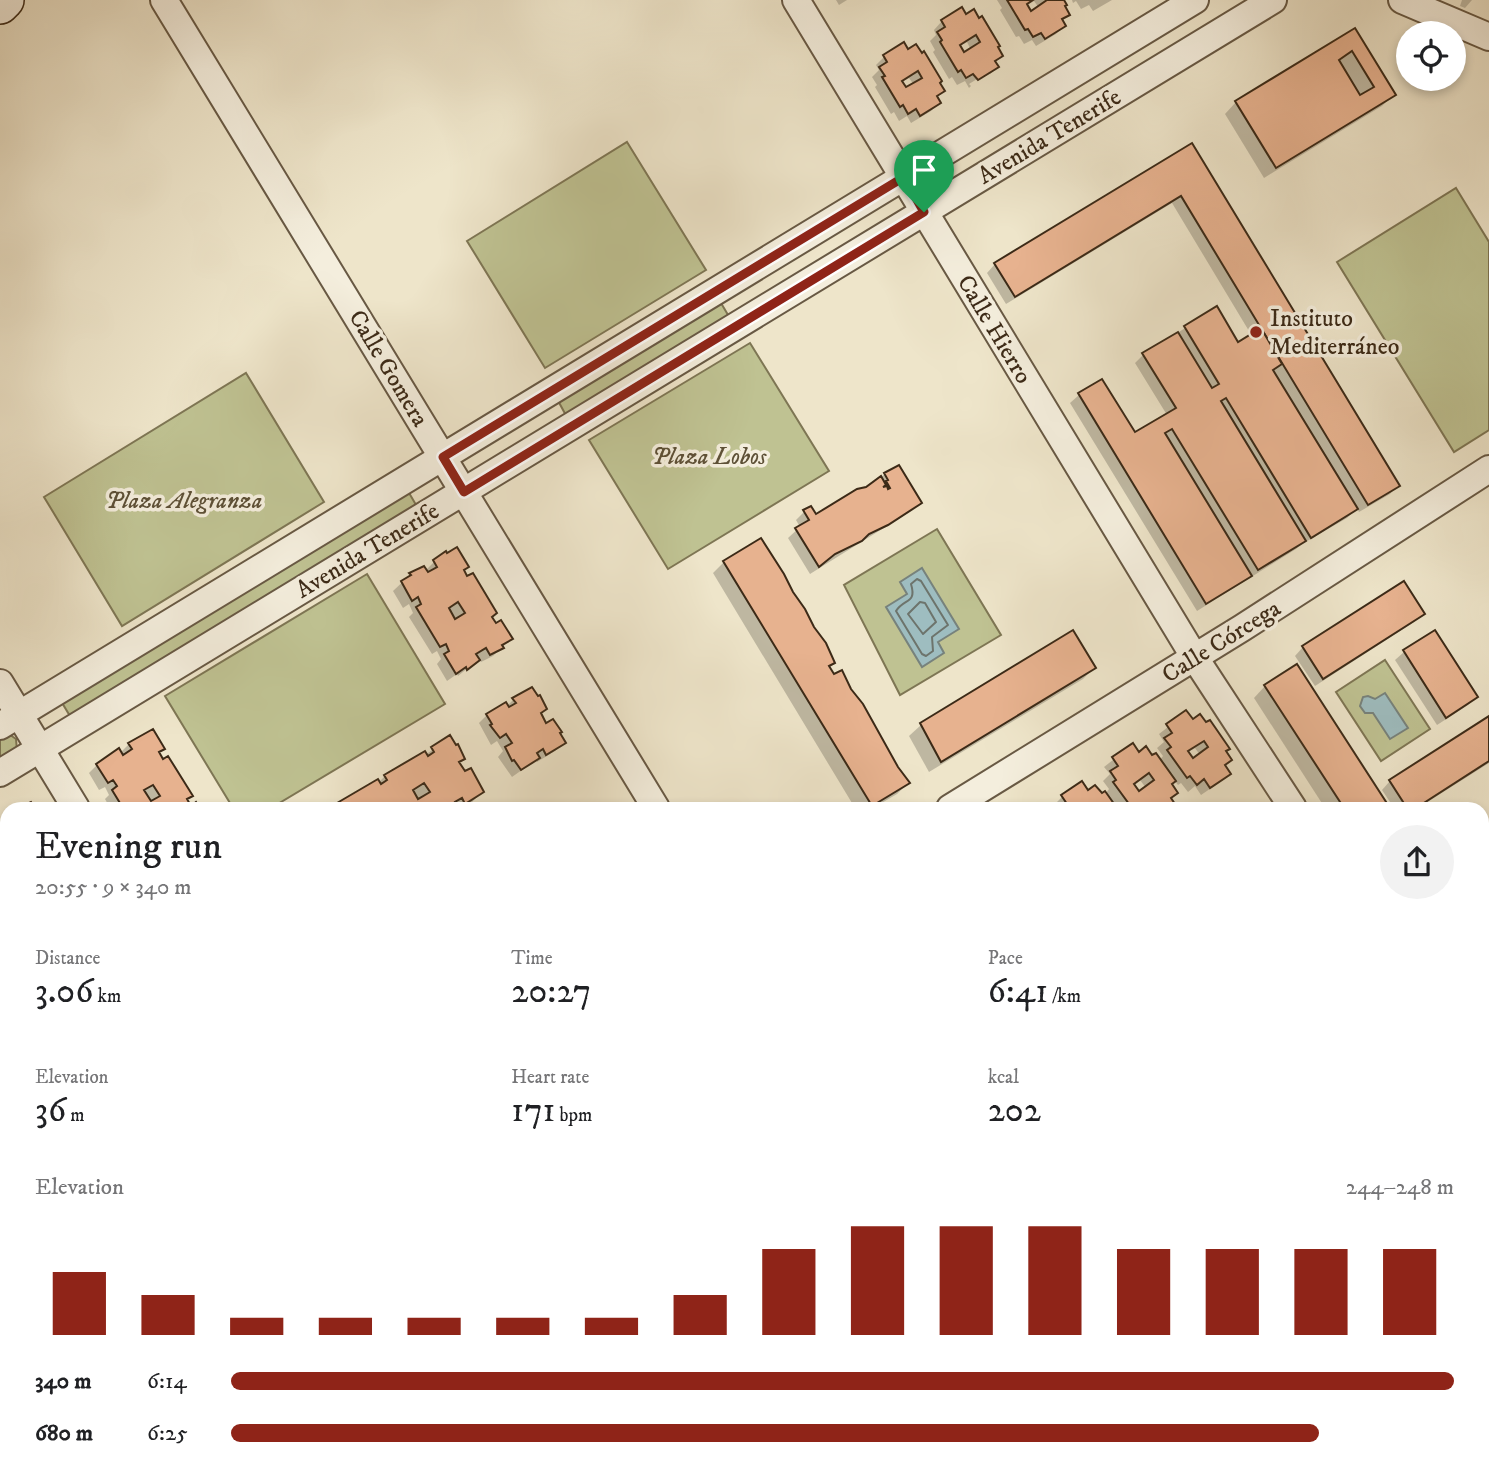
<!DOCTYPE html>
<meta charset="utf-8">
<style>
body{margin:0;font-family:"IM FELL DW Pica",serif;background:#f2f2f2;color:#202124;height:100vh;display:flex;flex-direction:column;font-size:26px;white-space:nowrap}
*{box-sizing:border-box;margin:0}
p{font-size:23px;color:#757577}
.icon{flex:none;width:38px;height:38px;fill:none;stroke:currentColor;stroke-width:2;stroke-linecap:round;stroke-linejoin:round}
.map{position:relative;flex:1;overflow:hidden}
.sheet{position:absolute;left:0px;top:802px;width:1489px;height:674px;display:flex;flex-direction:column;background:#fff;border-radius:21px 21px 0 0;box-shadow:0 4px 10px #0003}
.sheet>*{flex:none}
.buttons{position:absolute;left:1396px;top:21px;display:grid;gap:14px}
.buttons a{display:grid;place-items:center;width:70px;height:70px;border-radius:50%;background:#fff;box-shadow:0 4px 10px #0003;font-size:35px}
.pin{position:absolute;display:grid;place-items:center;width:60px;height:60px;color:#fff;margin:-72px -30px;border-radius:50% 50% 50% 0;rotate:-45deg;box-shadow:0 0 7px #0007}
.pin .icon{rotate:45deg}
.round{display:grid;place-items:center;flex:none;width:74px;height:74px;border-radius:37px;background:#f2f2f2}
.overview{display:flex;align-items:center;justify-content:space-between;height:119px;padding:0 35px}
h1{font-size:38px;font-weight:600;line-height:52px}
.stats{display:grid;grid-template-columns:repeat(3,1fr);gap:10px;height:119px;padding:7px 35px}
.stats div{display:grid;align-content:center}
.stats b{font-size:35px;font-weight:600}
.stats small{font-size:19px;font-weight:400}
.stats p{font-size:19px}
.chart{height:196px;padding:14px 35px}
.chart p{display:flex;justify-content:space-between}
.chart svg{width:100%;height:126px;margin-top:7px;stroke:#8f2418;stroke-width:6}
ul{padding:0 35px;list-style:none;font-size:23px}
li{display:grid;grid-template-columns:112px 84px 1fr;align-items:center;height:52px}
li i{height:18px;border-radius:9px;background:#8f2418}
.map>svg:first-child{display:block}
.green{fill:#bfc292;stroke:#7e7654;stroke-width:2}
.water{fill:#9ebdc0;stroke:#77827c;stroke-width:2}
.shadow{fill:#0003;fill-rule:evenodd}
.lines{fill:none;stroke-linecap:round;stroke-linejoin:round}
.shore{stroke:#6d746c;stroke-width:2}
.building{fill:#e7b28f;stroke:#3c2a17;stroke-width:2;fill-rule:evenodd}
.service-casing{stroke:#685944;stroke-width:18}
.minor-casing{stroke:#685944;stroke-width:30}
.secondary-casing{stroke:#3c2a17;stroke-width:40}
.service{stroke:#f4eedd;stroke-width:14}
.minor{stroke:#f4eedd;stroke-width:26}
.secondary{stroke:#f4eedd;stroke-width:37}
.route-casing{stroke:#fff;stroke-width:14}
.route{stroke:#8f2418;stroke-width:9}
.poi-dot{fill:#8f2418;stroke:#f4eedd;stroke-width:2.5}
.labels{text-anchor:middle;stroke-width:7;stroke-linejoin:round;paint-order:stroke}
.street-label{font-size:24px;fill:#3c2a17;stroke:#f4eedd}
.poi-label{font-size:24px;fill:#3c2a17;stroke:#f4eedd;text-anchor:start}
.park-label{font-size:24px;font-style:italic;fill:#5d5036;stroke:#f4eedd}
</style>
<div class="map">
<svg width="1489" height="1474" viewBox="0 0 1489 1474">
<rect width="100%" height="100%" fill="#eee5ca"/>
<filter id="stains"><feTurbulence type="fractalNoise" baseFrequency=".00286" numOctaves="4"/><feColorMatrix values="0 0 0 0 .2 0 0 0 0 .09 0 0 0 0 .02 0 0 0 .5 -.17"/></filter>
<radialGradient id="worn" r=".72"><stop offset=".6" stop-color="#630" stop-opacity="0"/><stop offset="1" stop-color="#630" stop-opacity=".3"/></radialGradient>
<g class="green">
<polygon points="627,142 706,270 545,368 467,241"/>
<polygon points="1456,188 1489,242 1489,430 1454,452 1337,262"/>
<polygon points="718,298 731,320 568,419 556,397"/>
<polygon points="750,343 829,471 668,569 589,440"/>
<polygon points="246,373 324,502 122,626 44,497"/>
<polygon points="405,486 419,510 73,721 58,696"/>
<polygon points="937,529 1001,635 900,695 844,585"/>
<polygon points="367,574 445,704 271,808 233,808 165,696"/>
<polygon points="1385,660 1430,729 1381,761 1336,692"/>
<polygon points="6,732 16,739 17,751 0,764 0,733"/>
<polygon points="0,924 7,936 7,970 0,974"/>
<polygon points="1,1109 7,1119 7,1185 0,1189"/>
</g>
<g class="water">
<polygon points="922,568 959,629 938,642 944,653 922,667 886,607 907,594 900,582"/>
<polygon points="1385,693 1408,728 1390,739 1373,713 1365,713 1360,706 1363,697 1368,696 1375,699"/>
</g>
<g class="shadow">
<polygon points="836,0 847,0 839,5"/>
<path d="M997,0H1062L1063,6L1068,14L1061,21L1064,26L1056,34L1036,46L1032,40L1024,44L1019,36L1016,37L1000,10L1002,8ZM1034,1L1039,8L1031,13L1026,6Z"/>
<polygon points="1072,0 1112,0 1093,11 1089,5 1081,9 1076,1 1073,3"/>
<polygon points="1462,0 1472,0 1465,8 1460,6"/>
<path d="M962,10L1001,56L994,62L997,67L990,74V71L969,84L971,86L969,88L965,81L957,85L952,77L949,79L933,52L935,50L930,41L936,35L934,30L942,21ZM967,42L971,50L963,55L959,47Z"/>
<polygon points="1355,30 1393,95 1382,106 1264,178 1225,114 1236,102"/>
<path d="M908,51L943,91L936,98L939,103L931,111L911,123L907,116L899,121L894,112L891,114L875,87L877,85L872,77L879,70L876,65L884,57ZM909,78L914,85L906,90L901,83Z"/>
<polygon points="1191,146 1398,485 1390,494 1359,512 1357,508 1347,518 1302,544 1296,549 1197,611 1070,403 1079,395 1102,381 1134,435 1167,415 1135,363 1144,354 1217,308 1238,344 1252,336 1172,203 1006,304 987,273 995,264"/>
<polygon points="898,467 920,503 911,511 810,574 788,538 800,527 796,520 804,512 816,516 866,489 885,474"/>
<polygon points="434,562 462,571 490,618 511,639 493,656 481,662 479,659 458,676 457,674 447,681 437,664 441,659 437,651 432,654 409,617 413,613 409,604 403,608 393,591 410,575 423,568 425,571"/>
<polygon points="724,562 833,662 828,667 908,783 897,794 873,808 855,808 713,573"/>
<polygon points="1423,613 1414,622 1315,686 1295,656 1303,647"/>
<polygon points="1434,632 1476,697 1468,705 1437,725 1395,660 1404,652"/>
<polygon points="1073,633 1094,668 1083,679 929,772 909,736 921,725"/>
<polygon points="1296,666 1387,808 1325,808 1254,698 1265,686"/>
<polygon points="514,699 539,715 546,725 558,733 564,743 555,751 537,762 536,760 512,777 498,757 503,751 497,741 491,745 479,723 487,715 507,706"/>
<path d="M1186,713L1224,751L1223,766L1228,773L1220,782L1201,795L1195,786L1188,792L1181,783L1178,785L1174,780L1170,784L1169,799L1175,806L1172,808H1056L1054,805L1062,797L1088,792L1101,796L1106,793L1109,789L1103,781L1110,774L1104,767L1132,745L1138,754L1159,761L1163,756L1157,748L1164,742L1159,734ZM1195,748L1200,755L1192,760L1187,753ZM1140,780L1146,788L1138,793L1133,786Z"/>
<polygon points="1489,718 1489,763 1418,808 1394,808 1382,790 1390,781"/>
<polygon points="450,738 463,758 458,764 482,792 471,803 462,808 334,808 378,783 385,776 425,755"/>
<polygon points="129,744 163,749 158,754 186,800 190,808 196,805 198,808 110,808 105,799 109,795 105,787 99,790 89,773 97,765 120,753"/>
<polygon points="7,817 7,902 3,904 0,899 0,824"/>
<polygon points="7,1006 7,1079 0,1083 0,1009 2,1011"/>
<polygon points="1482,1150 1489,1161 1489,1220 1482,1224"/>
<polygon points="1489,1244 1489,1325 1485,1327 1482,1323 1482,1249"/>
<polygon points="7,1250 7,1282 4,1283 0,1279 0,1255"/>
<polygon points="996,1468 1028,1468 1022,1474 999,1474"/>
<polygon points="1312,1468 1341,1468 1341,1472 1319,1474"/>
</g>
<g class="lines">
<g class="shore">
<path d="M917,579L921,581L948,625L932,637L933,651L926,656L922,654L896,611C904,598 917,604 911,584Z"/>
<polygon points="920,602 925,603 936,622 923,634 908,614"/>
</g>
</g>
<g class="building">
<polygon points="1007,0 1033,0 1027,4 1031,11 1047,0 1064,0 1067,5 1065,6 1070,15 1062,19 1066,26 1045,39 1041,33 1033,37 1028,29 1025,30"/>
<path d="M962,7L966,14L974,9L979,18L982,16L1000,46L998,47L1003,56L995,61L999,67L978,80L973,74L966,78L961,70L958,72L940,42L942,40L937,32L945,27L941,20ZM976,35L980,42L964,52L960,45Z"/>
<path d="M1355,28L1396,95L1276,168L1235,101ZM1352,51L1374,87L1360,95L1339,60Z"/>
<path d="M904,42L908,49L916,44L922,53L924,51L942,81L940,83L945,91L937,96L941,103L920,116L916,109L908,114L903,105L900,107L882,77L885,76L879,67L887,62L883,55ZM918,71L922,78L906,87L902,81Z"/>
<polygon points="1192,143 1400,486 1368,505 1181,196 1015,297 994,263"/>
<polygon points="1217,306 1238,342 1261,328 1282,364 1273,370 1358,509 1311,538 1226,398 1221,401 1306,541 1258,570 1172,429 1165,433 1252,576 1206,604 1078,393 1102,379 1135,432 1176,408 1142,353 1178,332 1212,388 1219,384 1184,326"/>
<polygon points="899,465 922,503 888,525 869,534 862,541 835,554 819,567 795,528 809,520 803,510 811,506 816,514 857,489 866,487 881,476 886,485 883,487 887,486 888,489 890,488 886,481 888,480 884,473"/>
<polygon points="761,538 784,574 793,592 805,609 814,627 826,643 835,663 829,666 834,674 842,670 851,689 863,704 898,767 910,783 872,806 723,561"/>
<path d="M457,547L469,567L464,570L467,576L473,573L497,613L492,617L496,623L501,620L513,639L502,645L504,648L490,655L486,648L476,654L480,660L467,670L466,667L456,674L444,654L449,651L446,644L440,647L416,607L421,604L418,597L412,601L401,581L411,575L409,573L424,566L428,572L437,567L433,560L446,551L447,553ZM458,602L465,613L455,619L449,608Z"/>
<polygon points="1404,581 1425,614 1323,679 1302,646"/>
<polygon points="1073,630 1096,668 941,762 920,723"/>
<polygon points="1435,630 1478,697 1446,718 1403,650"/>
<polygon points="1297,664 1390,808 1344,808 1264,685"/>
<polygon points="532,687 538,696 540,695 547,709 541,713 546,723 553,719 562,732 560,733 566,743 546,755 543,749 537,753 540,758 521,770 514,760 512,761 505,747 512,743 506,734 500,738 490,725 492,724 486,714 506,702 509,707 516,703 512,698"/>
<path d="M1186,710L1193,719L1200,714L1206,722L1210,720L1230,749L1226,751L1232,760L1225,765L1231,774L1210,788L1204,779L1197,785L1190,776L1187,778L1167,750L1171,747L1164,738L1172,733L1166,724ZM1204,741L1208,747L1193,758L1188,751Z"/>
<polygon points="1489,716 1489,761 1416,808 1407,808 1389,780"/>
<path d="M153,729L165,749L159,752L163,759L168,756L193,796L187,799L191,806L196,802L200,808H123L112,790L117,786L113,780L108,783L96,764L119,748L123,755L132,749L128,743ZM153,785L160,796L151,801L144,790Z"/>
<path d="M450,735L456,745L458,744L465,759L459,762L465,771L471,768L484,792L465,804L462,798L455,802L458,808H340L337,803L378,779L381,784L387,780L384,775L425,751L428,756L434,752L431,747ZM424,783L430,792L418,799L413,790Z"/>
<path d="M1133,743L1139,752L1146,746L1152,755L1156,753L1176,781L1172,784L1178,793L1171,798L1177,807L1174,808H1132L1113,782L1116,780L1110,771L1118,766L1112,757ZM1149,773L1154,780L1139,791L1134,784Z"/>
<polygon points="1082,781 1088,790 1095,785 1102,793 1105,791 1117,808 1061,808 1067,804 1061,795"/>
<polygon points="31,802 35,808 15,808 20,806 21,807"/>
<polygon points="7,822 7,889 0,877 0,825"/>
<polygon points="0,1007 5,1012 7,1011 6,1047 0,1039"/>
<polygon points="7,1046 7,1077 0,1082 0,1050"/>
<polygon points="1482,1147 1489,1157 1489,1219 1483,1223"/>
<polygon points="1489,1242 1489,1316 1482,1321 1482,1246"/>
<polygon points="7,1248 7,1269 0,1252"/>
<polygon points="0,1303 7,1313 5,1314 7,1318 7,1326 0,1330"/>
<polygon points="904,1468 947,1468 939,1474 900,1474 899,1472"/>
<polygon points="1003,1468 1030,1468 1030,1469 1020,1474 1007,1474"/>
<polygon points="1330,1468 1343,1468 1343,1473 1337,1474"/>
<polygon points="1369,1468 1389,1468 1396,1474 1372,1474 1367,1470"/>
<polygon points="1406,1468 1410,1468 1417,1474 1402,1474"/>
</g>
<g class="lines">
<g class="service-casing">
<g id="service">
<polyline points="0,1202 7,1198"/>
<polyline points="456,1468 459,1474"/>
<polyline points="627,1474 636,1468"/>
</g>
</g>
<g class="minor-casing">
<g id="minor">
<polyline points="164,0 656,808"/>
<polyline points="796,0 1195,658 1293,808"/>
<polyline points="1402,0 1489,37"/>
<polyline points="0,683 76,808"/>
<polyline points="0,726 1195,0"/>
<polyline points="0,773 1273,0"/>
<polyline points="950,808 1242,628 1489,469"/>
<polyline points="1482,1097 1489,1108"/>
<polyline points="0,1385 7,1381"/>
<polyline points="1096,1468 1099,1474"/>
</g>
</g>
<g class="secondary-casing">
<polyline id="secondary" points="0,5 5,0"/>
</g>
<use href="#service" class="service"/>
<use href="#minor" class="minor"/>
<use href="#secondary" class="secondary"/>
</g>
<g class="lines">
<g class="route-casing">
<polygon id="route" points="904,177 924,212 464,492 443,457"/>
</g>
<use href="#route" class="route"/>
</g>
<circle class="poi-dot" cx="1256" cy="332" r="7"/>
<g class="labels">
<g class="street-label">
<text transform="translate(1049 136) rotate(-31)" y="8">Avenida Tenerife</text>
<text transform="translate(995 329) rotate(59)" y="8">Calle Hierro</text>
<text transform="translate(389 368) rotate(59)" y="8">Calle Gomera</text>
<text transform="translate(367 550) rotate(-31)" y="8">Avenida Tenerife</text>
<text transform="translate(1221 641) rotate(-32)" y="8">Calle Córcega</text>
</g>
<g class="poi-label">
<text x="1270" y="326">Instituto<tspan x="1270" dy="28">Mediterráneo</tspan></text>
</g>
<g class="park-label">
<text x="709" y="464">Plaza Lobos</text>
<text x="184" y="508">Plaza Alegranza</text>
</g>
</g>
<rect width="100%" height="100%" filter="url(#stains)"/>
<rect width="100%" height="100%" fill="url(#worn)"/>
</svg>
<div class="buttons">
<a><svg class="icon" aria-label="locate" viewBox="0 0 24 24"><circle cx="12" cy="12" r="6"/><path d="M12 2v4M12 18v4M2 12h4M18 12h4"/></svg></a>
</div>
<div class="pin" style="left:924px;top:212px;background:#1e9e55"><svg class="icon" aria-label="arrive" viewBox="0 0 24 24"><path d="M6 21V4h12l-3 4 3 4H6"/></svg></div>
<section class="sheet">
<div class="overview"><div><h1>Evening run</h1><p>20:55 · 9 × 340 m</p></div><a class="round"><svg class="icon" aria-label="share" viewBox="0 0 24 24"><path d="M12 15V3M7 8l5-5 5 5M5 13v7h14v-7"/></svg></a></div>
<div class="stats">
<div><p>Distance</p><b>3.06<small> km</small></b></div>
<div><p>Time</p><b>20:27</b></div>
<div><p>Pace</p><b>6:41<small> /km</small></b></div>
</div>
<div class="stats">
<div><p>Elevation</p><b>36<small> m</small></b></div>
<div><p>Heart rate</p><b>171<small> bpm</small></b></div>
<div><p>kcal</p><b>202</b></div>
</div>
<div class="chart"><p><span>Elevation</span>244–248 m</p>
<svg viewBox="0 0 160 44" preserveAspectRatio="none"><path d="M5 44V22M15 44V30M25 44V38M35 44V38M45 44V38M55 44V38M65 44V38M75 44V30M85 44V14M95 44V6M105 44V6M115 44V6M125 44V14M135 44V14M145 44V14M155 44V14"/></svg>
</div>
<ul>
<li><b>340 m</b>6:14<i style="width:100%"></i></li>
<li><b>680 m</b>6:25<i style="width:89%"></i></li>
</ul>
</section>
</div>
